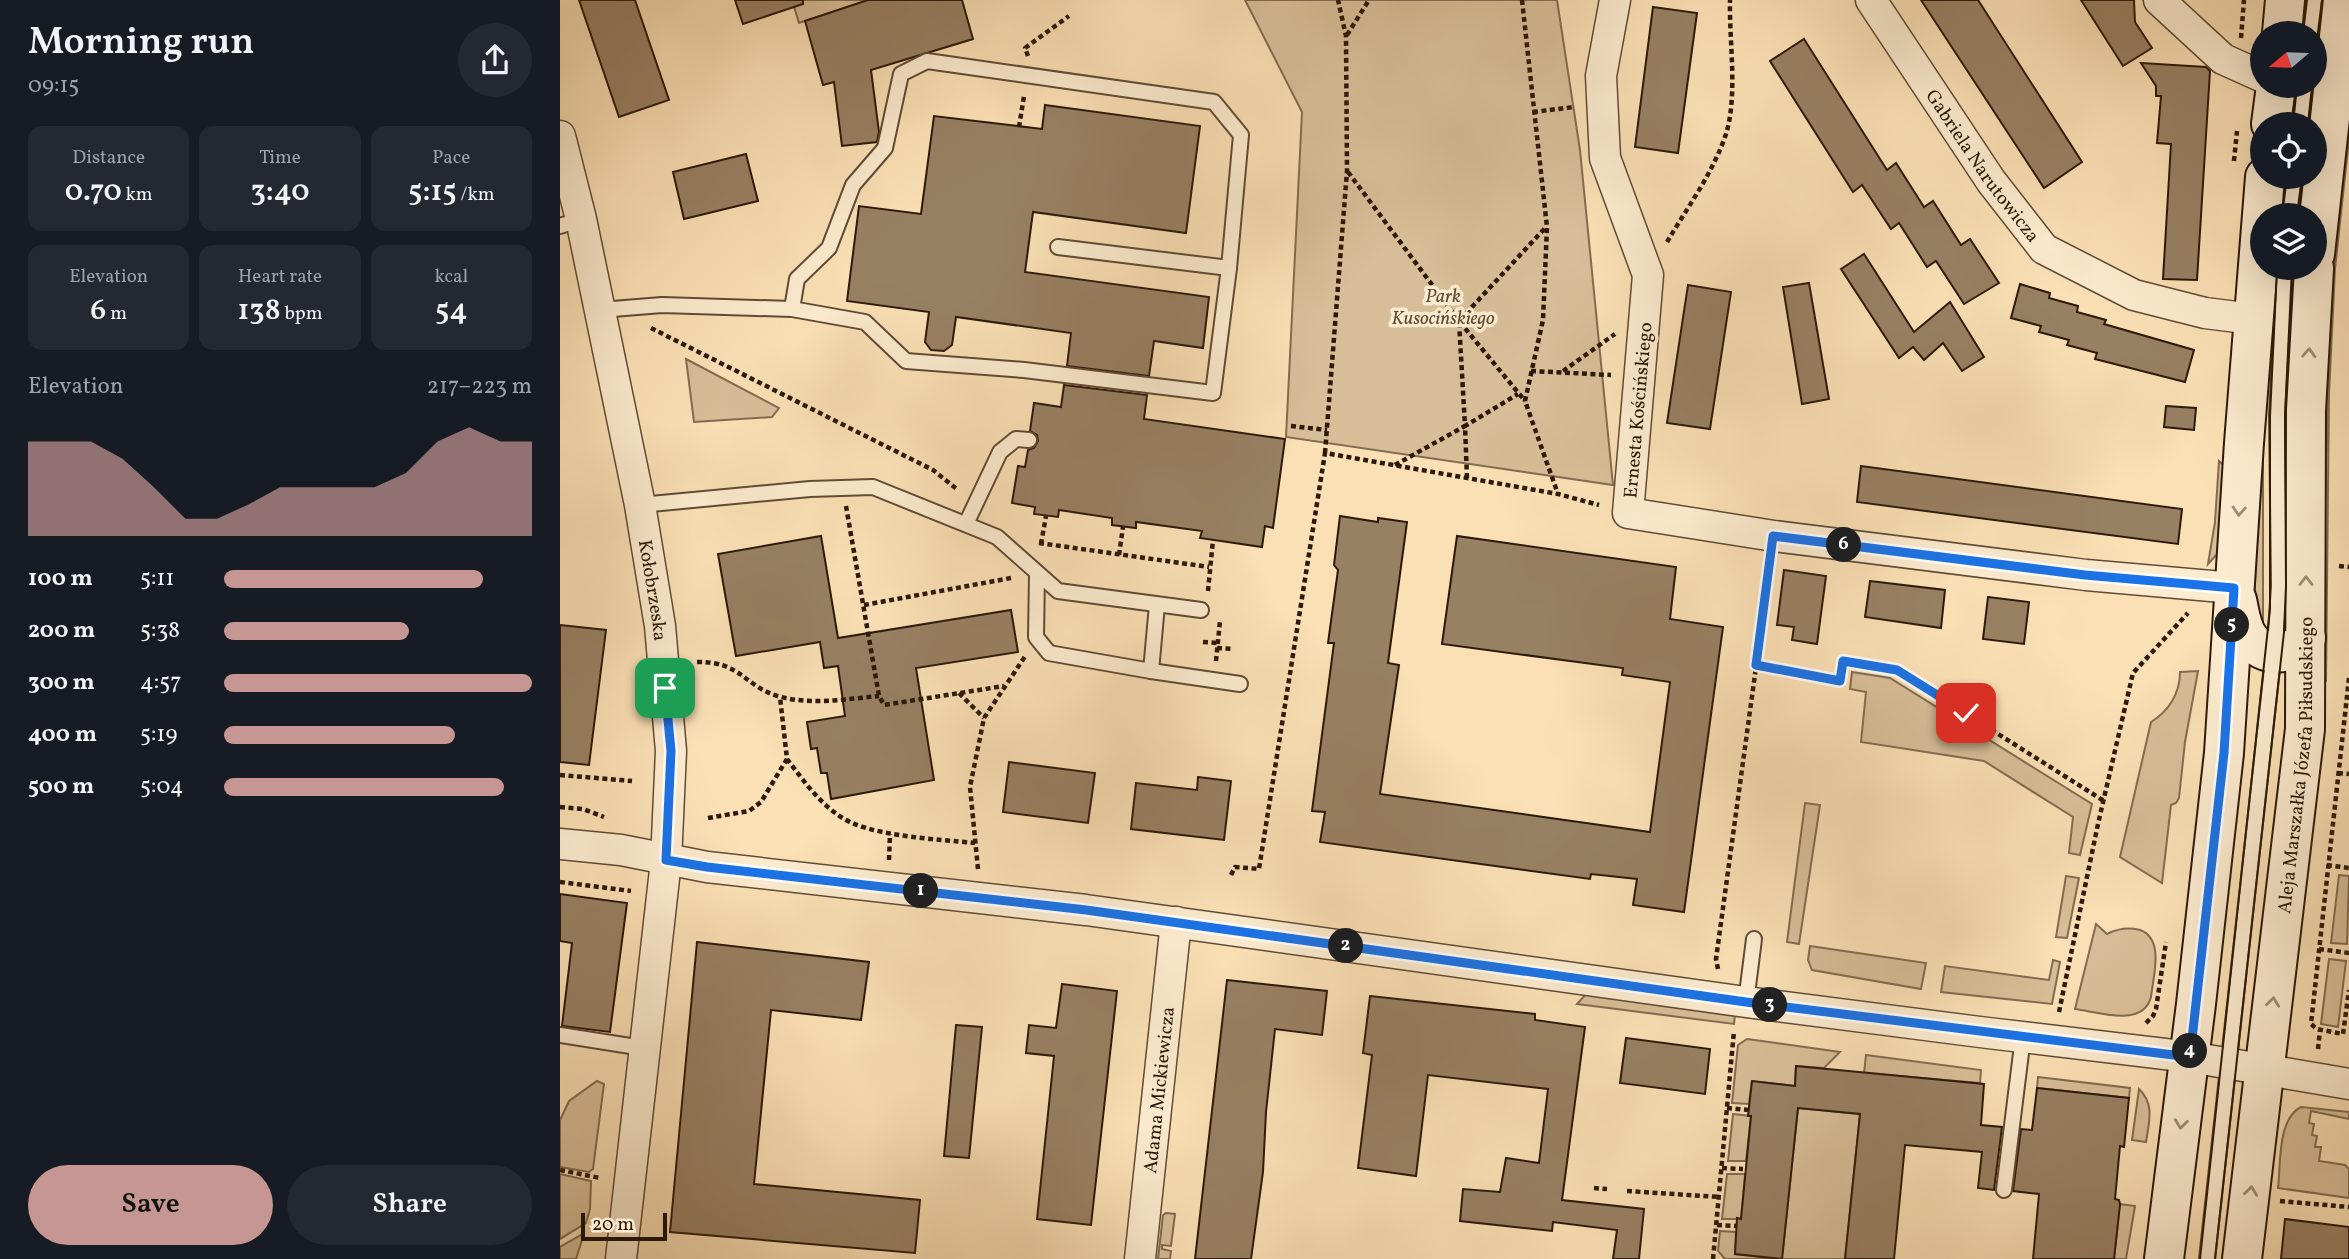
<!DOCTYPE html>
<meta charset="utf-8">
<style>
body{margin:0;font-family:Vollkorn,serif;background:#242831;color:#f1f3f6;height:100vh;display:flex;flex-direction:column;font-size:26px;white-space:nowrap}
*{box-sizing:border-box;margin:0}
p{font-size:23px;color:#9ea1a6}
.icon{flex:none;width:38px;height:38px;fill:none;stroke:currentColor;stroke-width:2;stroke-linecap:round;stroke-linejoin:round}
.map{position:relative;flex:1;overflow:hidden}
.drawer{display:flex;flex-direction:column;background:#171b24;width:560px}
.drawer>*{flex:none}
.needle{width:46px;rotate:251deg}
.fabs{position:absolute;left:1690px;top:21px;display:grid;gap:14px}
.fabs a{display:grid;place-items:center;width:77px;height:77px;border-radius:50%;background:#171b24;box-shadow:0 7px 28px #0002;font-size:35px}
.scale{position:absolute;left:21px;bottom:18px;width:86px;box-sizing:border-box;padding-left:7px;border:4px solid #2c190a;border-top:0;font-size:19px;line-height:24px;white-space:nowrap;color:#2c190a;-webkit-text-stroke:5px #fcebcf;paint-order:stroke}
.pin{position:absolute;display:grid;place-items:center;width:60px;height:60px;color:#fff;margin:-30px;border-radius:14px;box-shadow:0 4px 10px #0006}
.km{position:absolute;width:35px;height:35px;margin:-18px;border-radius:50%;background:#222;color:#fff;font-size:19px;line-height:35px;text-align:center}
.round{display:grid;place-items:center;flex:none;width:74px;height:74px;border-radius:37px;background:#242831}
.head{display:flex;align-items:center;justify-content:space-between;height:119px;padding:0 28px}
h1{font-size:38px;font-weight:600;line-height:52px}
.stats{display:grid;grid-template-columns:repeat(3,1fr);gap:10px;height:119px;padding:7px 28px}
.stats div{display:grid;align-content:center;border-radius:14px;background:#242831;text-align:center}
.stats b{font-size:30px;font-weight:600}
.stats small{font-size:19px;font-weight:400}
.stats p{font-size:19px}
.chart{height:196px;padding:14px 28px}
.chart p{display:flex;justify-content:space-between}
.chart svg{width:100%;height:126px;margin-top:7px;fill:#c59692;opacity:.7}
.primary-button{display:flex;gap:14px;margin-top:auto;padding:14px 28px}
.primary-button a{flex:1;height:80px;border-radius:42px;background:#c59692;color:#111;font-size:28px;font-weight:600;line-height:80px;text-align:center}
.primary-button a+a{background:#242831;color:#f1f3f6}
ul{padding:0 28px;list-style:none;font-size:23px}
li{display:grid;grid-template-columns:112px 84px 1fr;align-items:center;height:52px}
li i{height:18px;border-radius:9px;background:#c59692}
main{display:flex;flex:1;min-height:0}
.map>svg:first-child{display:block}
.green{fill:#d8be98;stroke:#826c51;stroke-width:2}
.building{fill:#988063;stroke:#2c190a;stroke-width:2}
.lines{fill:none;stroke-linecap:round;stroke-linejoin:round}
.lane-casing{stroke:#604b35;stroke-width:18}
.street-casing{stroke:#604b35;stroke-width:33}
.secondary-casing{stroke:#2c190a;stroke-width:42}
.path{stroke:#2c190a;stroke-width:4.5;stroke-dasharray:5 3.5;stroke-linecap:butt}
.lane{stroke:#fcebcf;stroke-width:14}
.street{stroke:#fcebcf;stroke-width:30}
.secondary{stroke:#fcebcf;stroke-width:38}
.tram{stroke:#2c190a;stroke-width:2}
.oneway{stroke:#9e8c76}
.route-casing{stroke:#fff;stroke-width:14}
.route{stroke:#1a73e8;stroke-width:9}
.labels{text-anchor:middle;stroke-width:7;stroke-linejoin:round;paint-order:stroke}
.street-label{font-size:19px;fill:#2c190a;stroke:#fcebcf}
.park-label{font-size:19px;font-style:italic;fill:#604b35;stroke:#fcebcf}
</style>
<main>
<section class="drawer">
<div class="head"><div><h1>Morning run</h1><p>09:15</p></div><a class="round"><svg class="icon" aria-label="share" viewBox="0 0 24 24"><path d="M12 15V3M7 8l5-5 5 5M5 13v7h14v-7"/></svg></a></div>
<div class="stats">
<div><p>Distance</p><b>0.70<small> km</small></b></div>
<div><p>Time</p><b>3:40</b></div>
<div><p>Pace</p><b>5:15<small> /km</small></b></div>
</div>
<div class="stats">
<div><p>Elevation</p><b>6<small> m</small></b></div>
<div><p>Heart rate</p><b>138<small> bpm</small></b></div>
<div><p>kcal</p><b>54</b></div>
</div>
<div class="chart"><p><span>Elevation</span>217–223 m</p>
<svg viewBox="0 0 160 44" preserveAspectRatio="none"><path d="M0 44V11L10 11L20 11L30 17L40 27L50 38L60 38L70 33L80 27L90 27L100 27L110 27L120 22L130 11L140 6L150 11L160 11V44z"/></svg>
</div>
<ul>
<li><b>100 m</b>5:11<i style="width:84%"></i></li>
<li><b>200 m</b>5:38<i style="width:60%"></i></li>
<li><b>300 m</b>4:57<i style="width:100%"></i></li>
<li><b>400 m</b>5:19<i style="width:75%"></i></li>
<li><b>500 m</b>5:04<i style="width:91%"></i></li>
</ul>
<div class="primary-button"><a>Save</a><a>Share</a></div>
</section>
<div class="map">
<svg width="1789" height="1259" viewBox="0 0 1789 1259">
<rect width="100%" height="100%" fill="#fbe0b5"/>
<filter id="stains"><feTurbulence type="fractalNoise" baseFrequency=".00286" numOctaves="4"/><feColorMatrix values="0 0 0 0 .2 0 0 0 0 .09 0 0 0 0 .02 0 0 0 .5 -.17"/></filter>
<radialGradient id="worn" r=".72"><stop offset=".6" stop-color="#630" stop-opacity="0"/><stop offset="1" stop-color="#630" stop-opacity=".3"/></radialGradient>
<g class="green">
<polygon points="232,0 308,0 239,23"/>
<polygon points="685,0 997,0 1020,150 1053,485 726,437 742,112"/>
<polygon points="1789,110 1789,139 1775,269 1769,394 1766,681 1761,687 1769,328 1777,221"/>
<polygon points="126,359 219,408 212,417 134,422"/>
<polygon points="1703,412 1703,625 1694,605"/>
<polygon points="1659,461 1667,469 1658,553 1648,564 1655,522"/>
<path d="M1638,671L1625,742L1619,798L1616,803L1611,805L1602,883L1560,857L1591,722C1609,711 1620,693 1620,672Z"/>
<polygon points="1292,672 1330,678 1532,804 1520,855 1509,853 1513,817 1424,761 1301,742 1306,692 1290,689"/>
<polygon points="1245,803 1260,805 1239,944 1227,942"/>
<polygon points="1779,875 1789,876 1787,944 1771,943"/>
<polygon points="1506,876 1519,878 1507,938 1496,937"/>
<path d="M1536,924L1547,934C1557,929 1568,927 1580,930C1605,939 1593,977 1591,997C1583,1028 1538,1012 1515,1009Z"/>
<polygon points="1250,946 1366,963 1361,989 1252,970 1248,960"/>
<polygon points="1769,959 1786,961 1778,1027 1761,1024"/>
<polygon points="1493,960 1500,962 1492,1004 1381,992 1385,966 1489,980"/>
<polygon points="1026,994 1175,1015 1174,1024 1017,1004"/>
<polygon points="1187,1039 1280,1052 1264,1068 1236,1066 1235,1086 1192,1081 1189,1104 1172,1103 1178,1045"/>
<polygon points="1306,1055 1421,1070 1420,1083 1304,1073"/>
<polygon points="1478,1077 1570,1088 1569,1098 1477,1088"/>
<polygon points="37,1081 44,1084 33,1169 29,1172 0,1167 0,1120 9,1101"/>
<path d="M1579,1089C1595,1104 1589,1122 1586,1142L1572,1140Z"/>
<path d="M1741,1107L1789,1112V1119L1751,1111L1749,1123L1754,1124L1752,1135L1757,1136L1755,1147H1761L1759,1161L1785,1165L1789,1169V1198L1718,1188C1721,1164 1717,1119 1741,1107Z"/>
<polygon points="1238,1108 1300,1114 1285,1259 1222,1259"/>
<polygon points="1173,1114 1191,1116 1186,1161 1168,1161"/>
<polygon points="0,1174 31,1181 30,1209 26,1223 0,1239"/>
<polygon points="1167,1174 1185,1174 1181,1219 1162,1219"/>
<polygon points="1560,1204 1575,1206 1566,1259 1554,1259"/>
<polygon points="606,1213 615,1214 611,1246 602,1245 602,1249 611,1251 610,1259 598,1259 603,1215"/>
<polygon points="1160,1231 1176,1232 1175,1254 1220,1259 1165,1259 1158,1251"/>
<polygon points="21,1235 23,1237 16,1259 0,1259 0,1247"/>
</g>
<g class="building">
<polygon points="19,0 75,0 109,100 59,117"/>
<polygon points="175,0 243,0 243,4 183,24"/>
<polygon points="308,0 402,0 413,39 311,70 319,132 317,142 282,146 274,82 263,85 245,21"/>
<polygon points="1361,0 1418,0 1522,162 1484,188"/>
<polygon points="1521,0 1574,0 1575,22 1592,48 1563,66"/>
<polygon points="1093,7 1137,13 1118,153 1075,147"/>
<polygon points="1244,39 1327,170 1336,163 1364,207 1373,201 1401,245 1410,239 1439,283 1404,304 1376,261 1367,267 1339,223 1331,229 1302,185 1293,192 1210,61"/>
<polygon points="1581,63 1646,67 1650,71 1637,280 1603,279 1611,144 1597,143 1601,96 1596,96 1596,86"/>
<polygon points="485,105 640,126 626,233 473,212 465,272 649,297 643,348 594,341 589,376 507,366 511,333 396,317 392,345 384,351 371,350 365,342 369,312 287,301 299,206 361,214 374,116 482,129"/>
<polygon points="186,154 198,201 124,219 113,172"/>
<polygon points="1304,254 1354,332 1390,302 1424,357 1402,371 1383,343 1364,360 1353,347 1339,358 1281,269"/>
<polygon points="1249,283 1269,399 1242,404 1223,287"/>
<polygon points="1460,284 1490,293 1489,298 1518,306 1517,312 1546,320 1544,324 1634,350 1625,382 1535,359 1537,353 1507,345 1509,340 1479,332 1481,326 1451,318"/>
<polygon points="1128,285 1171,292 1150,429 1107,423"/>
<polygon points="504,385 587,395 584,419 725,439 713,528 705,526 702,547 640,538 642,531 576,522 576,528 552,525 552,518 499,510 498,517 474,514 475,507 452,503 458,466 465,467 468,450 474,448 478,441 477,435 470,431 474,403 501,407"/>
<polygon points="1606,406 1636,408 1634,430 1604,427"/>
<polygon points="1301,466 1622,509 1618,544 1297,502"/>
<polygon points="780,516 818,522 818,518 847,522 828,663 839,665 820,794 1090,832 1110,682 1062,675 1063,668 882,644 897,536 1116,567 1110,619 1163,627 1124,912 1073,905 1077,879 1031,874 1030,879 760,842 765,812 752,811 774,643 768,643 778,570 774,565"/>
<polygon points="261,536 278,638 451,610 458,652 356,668 374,780 271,799 267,773 261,773 257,748 251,749 247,722 285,716 278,666 264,668 260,642 176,656 158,554"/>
<polygon points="1224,570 1266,576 1257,644 1232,640 1234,627 1217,625"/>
<polygon points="1310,581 1385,590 1381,628 1305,617"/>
<polygon points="1428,597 1469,602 1464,644 1423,639"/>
<polygon points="0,625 46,630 29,765 0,762"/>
<polygon points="449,762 535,773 528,823 443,812"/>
<polygon points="638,777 671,781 664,840 571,829 576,783 637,790"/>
<polygon points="0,894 67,903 50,1032 2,1026 12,943 0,941"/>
<polygon points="137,942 309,962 301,1020 211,1010 194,1184 360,1200 355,1253 110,1232"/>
<polygon points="667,980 767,991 762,1035 715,1029 706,1112 703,1172 691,1259 635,1259"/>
<polygon points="502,984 557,991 531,1225 477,1219 494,1056 466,1053 469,1025 496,1028"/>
<polygon points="810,996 975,1014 975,1020 1025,1027 1002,1200 1084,1209 1079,1259 1053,1259 1057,1230 993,1222 992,1231 900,1221 903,1189 940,1192 946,1158 979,1163 988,1089 868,1075 856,1176 798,1168 812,1055 803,1053"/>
<polygon points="396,1025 422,1027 409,1158 384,1156"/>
<polygon points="1066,1038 1150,1049 1145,1094 1060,1083"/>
<polygon points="1236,1066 1424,1084 1421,1125 1442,1127 1434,1190 1418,1188 1422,1152 1345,1145 1334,1259 1285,1259 1300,1114 1238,1108 1222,1259 1175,1254 1177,1218 1181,1219 1191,1116 1188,1116 1192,1081 1235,1086"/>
<polygon points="1477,1088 1569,1098 1564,1147 1560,1146 1555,1199 1559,1200 1560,1204 1554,1259 1473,1259 1479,1194 1453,1191 1461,1129 1472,1130"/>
<polygon points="1725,1219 1789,1227 1789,1259 1721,1259"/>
</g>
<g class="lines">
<g class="lane-casing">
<g id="lane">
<polyline points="1751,33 1754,0"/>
<polyline points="1740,124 1745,86"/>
<polyline points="1730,215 1734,177"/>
<polyline points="0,226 21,219"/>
<polyline points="498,247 669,268"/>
<polyline points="40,310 102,305 232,309 305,322 346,361 464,370 653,393 669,268 681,135 654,102 367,61 341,74 325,148 293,185 269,248 237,279 232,309"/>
<polyline points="80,505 250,489 313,487 437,537 498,591 641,610"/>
<polyline points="406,524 440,452 456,439 469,440"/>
<polyline points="477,574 476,637 489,653 591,671 597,605"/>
<polyline points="591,671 680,684"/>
<polyline points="1186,1002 1194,939"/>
<polyline points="0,1035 83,1048"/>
<polyline points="1444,1190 1463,1037"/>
<polyline points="1647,1259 1716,632 1719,586 1717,415 1725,268"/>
</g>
</g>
<g class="street-casing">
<g id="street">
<polyline points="1055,0 1041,76 1045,158 1088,275 1068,513 1214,536 1526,575 1674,588"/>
<path id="s1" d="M1311,0L1431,181L1484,249L1574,295L1645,313L1693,319"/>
<polyline points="1599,0 1663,59 1703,77"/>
<path id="s2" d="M0,136L21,219L80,505L100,626L111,751L106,861L61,1259"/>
<polyline points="0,844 61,850 147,867 526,910 1186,1002 1428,1033 1630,1057 1789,1084"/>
<path id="s3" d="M580,1259L616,922"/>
</g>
</g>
<g class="secondary-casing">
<g id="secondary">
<polyline points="1722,33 1725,0"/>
<polyline points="1711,124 1716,86"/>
<polyline points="1755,254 1783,0"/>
<path d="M1677,600C1680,613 1681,627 1689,638C1704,659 1732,656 1746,638"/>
<polyline points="1604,1259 1636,1004 1664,753 1684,443 1705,177"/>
<path id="s4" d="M1682,1259L1745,729L1746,410L1754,268"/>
</g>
</g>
<g class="path">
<polyline points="962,0 987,227 983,320 965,401 998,494"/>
<polyline points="787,35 809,0"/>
<polyline points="1681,38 1684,0"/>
<polyline points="468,56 465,48 509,16"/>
<polyline points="973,112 1014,107"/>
<polyline points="459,127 464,96"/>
<polyline points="1674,161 1677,131"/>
<polyline points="788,172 899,321 965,401"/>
<path d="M1107,242C1127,208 1153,173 1166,134C1178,95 1169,41 1170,0"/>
<polyline points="91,328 373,470 398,490"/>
<polyline points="971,371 1051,375"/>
<polyline points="1003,371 1055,334"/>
<polyline points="731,426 767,430"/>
<polyline points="765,453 787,171 786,36 778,0"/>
<polyline points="835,465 905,426 899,321 986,227"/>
<polyline points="907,478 905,426 958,394"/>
<polyline points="286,506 319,696 324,705 444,686"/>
<polyline points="479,543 649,567"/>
<polyline points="481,544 486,516"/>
<polyline points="559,555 563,527"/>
<polyline points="1779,566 1789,567"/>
<polyline points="648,591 653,540"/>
<polyline points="304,605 451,578"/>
<polyline points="643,642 657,643"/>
<polyline points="657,648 673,649"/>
<polyline points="656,661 660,621"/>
<path d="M137,662C182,661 185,688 221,697C252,705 288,699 319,696"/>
<polyline points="1196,665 1280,681 1283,661 1337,670 1544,801"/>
<polyline points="1789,678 1751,1024 1757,1029 1783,1034 1789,990"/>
<polyline points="399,693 424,718"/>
<path d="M227,759C242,779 258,801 278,815C308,837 378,839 415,843"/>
<polyline points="1778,773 1789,774"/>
<polyline points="0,775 72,781"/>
<polyline points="0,807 23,809 44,817"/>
<polyline points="148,818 189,811 201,802 227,759 220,697"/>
<polyline points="329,860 330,834"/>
<polyline points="1767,865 1789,868"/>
<polyline points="418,869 410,787 424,718 466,655"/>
<polyline points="671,875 675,867 699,869 765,453 998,494 1039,505"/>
<polyline points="0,882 71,891"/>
<polyline points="1759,949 1789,953"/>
<polyline points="1158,969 1156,959 1210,565"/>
<polyline points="1499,1012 1538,824 1573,673 1628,613"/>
<polyline points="1586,1023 1593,1016 1596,1009 1606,942"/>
<polyline points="1758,1049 1760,1030"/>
<polyline points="1167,1108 1188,1110"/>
<polyline points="1162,1168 1183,1169"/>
<polyline points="0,1170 40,1178"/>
<polyline points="1034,1188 1047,1189"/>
<polyline points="1067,1191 1159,1197"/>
<polyline points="1720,1201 1789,1207"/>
<polyline points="1157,1225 1177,1226"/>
<polyline points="1153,1259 1174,1031"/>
</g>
<use href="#lane" class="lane"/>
<use href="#street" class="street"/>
<use href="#secondary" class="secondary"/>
<g class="tram">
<polyline points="1743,33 1747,0"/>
<polyline points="1755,56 1762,0"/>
<polyline points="1733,124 1737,86"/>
<polyline points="1748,124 1752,86"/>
<polyline points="1722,215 1727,177"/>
<polyline points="1737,215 1742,177"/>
<polyline points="1640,1259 1710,609 1710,416 1717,268"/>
<polyline points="1655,1259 1724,632 1726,586 1725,415 1732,268"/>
</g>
</g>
<defs><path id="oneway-chevron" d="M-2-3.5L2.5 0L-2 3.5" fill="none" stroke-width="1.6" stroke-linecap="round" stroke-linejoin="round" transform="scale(1.75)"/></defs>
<g class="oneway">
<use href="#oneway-chevron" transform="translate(1749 353) rotate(-87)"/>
<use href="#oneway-chevron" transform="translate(1679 511) rotate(94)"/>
<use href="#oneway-chevron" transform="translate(1746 581) rotate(-90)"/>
<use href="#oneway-chevron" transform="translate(1713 1002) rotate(-83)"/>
<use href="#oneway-chevron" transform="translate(1621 1124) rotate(97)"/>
<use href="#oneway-chevron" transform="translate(1691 1191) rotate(-83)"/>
</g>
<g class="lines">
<g class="route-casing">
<polyline id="route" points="105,688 111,751 106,860 147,867 526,910 1186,1002 1630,1057 1664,753 1674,588 1525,575 1213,536 1196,665 1280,681 1283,661 1337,670 1406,713"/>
</g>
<use href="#route" class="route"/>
</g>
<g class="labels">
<g class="street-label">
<text dy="7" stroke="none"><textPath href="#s1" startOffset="200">Gabriela Narutowicza</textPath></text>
<text transform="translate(1077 410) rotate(-85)" y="7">Ernesta Kościńskiego</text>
<text dy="7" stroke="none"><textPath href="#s2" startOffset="464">Kołobrzeska</textPath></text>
<text dy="7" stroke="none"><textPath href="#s4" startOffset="497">Aleja Marszałka Józefa Piłsudskiego</textPath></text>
<text dy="7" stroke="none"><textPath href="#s3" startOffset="170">Adama Mickiewicza</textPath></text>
</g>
<g class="park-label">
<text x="883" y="302">Park<tspan x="883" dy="22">Kusocińskiego</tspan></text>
</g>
</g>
<rect width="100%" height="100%" filter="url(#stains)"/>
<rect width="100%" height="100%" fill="url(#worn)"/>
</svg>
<div class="fabs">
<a><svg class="needle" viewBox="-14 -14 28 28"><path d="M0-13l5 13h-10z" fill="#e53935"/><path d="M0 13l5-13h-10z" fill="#9ea1a6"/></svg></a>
<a><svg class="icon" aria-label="locate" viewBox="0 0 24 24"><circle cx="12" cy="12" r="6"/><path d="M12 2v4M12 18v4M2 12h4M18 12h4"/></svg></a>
<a><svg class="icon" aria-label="layers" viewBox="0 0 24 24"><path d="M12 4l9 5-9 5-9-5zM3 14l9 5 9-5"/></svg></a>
</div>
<div class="scale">20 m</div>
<div class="pin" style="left:105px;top:688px;background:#1e9e55"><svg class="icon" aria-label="arrive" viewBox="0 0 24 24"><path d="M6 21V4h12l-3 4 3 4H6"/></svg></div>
<div class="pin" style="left:1406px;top:713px;background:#d93025"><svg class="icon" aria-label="check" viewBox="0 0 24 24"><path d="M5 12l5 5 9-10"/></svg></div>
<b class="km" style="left:361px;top:891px">1</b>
<b class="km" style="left:786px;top:946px">2</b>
<b class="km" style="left:1210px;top:1005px">3</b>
<b class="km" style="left:1630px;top:1051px">4</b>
<b class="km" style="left:1672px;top:625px">5</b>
<b class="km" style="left:1284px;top:545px">6</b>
</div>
</main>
